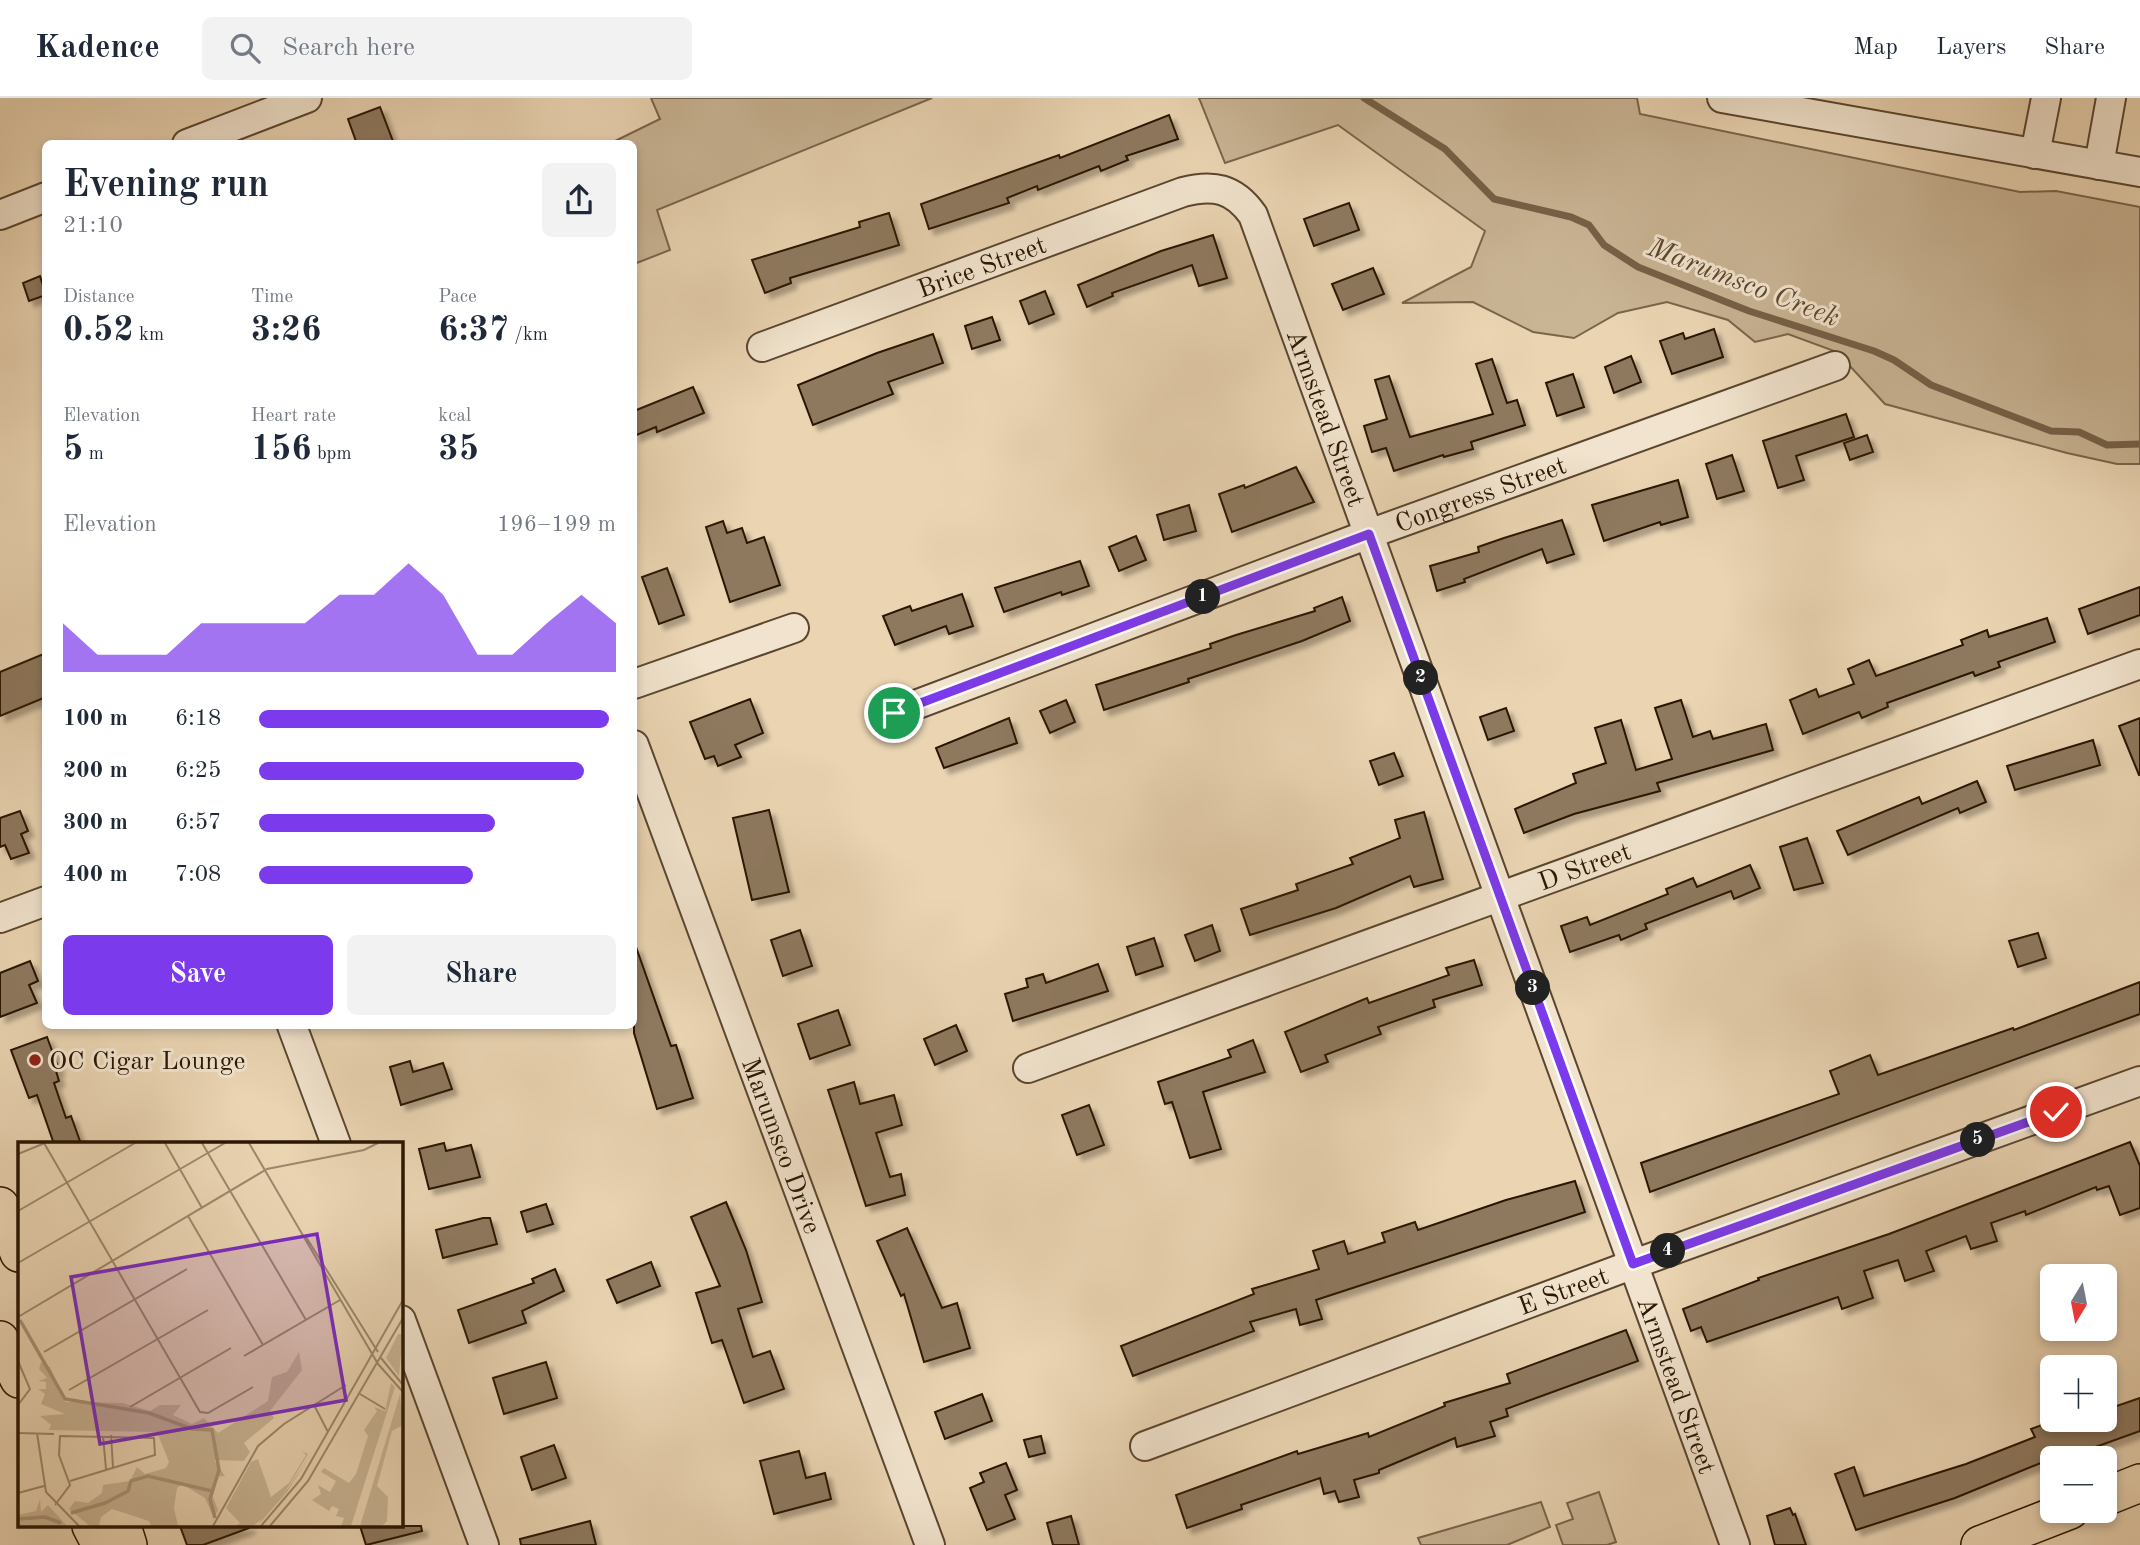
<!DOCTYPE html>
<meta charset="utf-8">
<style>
body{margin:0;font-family:"Old Standard TT",serif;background:#f2f2f3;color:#1f2937;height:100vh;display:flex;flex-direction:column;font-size:26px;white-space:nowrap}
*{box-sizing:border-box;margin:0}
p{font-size:23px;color:#747a83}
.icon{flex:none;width:38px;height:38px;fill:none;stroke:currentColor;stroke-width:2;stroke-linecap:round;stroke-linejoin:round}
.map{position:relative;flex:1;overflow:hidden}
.sheet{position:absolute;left:42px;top:42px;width:595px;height:889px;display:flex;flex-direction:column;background:#fff;border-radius:10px;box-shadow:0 4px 10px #0003}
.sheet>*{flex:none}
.needle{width:46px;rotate:190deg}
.tools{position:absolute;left:2040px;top:1166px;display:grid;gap:14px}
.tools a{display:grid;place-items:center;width:77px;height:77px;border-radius:10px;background:#fff;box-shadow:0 4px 10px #0003;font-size:35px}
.pin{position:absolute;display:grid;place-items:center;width:60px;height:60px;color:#fff;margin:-30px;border:4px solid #fff;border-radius:50%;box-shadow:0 2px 7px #0007}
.km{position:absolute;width:35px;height:35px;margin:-18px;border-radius:50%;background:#222;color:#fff;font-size:19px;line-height:35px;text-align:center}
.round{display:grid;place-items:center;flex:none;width:74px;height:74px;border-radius:10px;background:#f2f2f3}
.summary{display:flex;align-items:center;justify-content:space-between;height:119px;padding:0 21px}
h1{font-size:38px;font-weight:800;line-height:52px}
.figures{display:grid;grid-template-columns:repeat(3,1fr);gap:10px;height:119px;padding:7px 21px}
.figures div{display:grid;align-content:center}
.figures b{font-size:35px;font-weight:800}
.figures small{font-size:19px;font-weight:400}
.figures p{font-size:19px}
.chart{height:196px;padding:14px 21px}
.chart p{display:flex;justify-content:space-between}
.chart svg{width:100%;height:126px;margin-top:7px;fill:#7c3aed;opacity:.7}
.action{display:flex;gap:14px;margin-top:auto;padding:14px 21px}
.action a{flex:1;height:80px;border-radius:10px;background:#7c3aed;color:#fff;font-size:28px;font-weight:800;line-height:80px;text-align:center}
.action a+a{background:#f2f2f3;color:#1f2937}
ul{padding:0 21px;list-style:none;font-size:23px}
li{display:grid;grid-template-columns:112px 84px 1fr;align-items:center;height:52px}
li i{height:18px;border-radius:9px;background:#7c3aed}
header{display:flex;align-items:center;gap:42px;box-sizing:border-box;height:98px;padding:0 35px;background:#fff;border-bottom:2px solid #e0e1e3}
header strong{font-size:33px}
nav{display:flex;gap:38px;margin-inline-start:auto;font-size:24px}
.search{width:490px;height:63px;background:#f2f2f3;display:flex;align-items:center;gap:18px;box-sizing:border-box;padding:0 24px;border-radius:10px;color:#747a83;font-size:26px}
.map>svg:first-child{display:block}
.green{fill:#c9b494;stroke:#7a654b;stroke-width:2}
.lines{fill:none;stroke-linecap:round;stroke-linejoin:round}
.stream{stroke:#766148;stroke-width:7}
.building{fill:#8e795e;stroke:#2a1602;stroke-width:2;filter:url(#shadow)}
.minor-casing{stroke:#5a462e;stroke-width:32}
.major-casing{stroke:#2a1602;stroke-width:40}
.minor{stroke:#f1e3cd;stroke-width:28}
.major{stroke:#ead4b2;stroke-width:37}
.route-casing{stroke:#fff;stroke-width:14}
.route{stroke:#7c3aed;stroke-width:9}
.poi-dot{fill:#8f2418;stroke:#f1e3cd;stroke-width:2.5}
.labels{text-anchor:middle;stroke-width:6;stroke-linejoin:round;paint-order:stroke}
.street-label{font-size:26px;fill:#2a1602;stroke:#f1e3cd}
.poi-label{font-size:26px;fill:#2a1602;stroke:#f1e3cd;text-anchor:start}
.water-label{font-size:28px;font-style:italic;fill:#5d4830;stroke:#f1e3cd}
.inset-river{fill:none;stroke:#a99376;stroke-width:3.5}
.inset-road{fill:none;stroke:#9d886c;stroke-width:2}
.view{fill:#7b2cbf;fill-opacity:0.15;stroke:#7b2cbf;stroke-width:3.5}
.inset-edge{fill:none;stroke:#2a1602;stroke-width:3.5}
</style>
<header>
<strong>Kadence</strong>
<div class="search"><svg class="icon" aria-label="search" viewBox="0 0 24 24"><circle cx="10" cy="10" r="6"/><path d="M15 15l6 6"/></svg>Search here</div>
<nav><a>Map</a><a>Layers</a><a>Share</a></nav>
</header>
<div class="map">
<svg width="2140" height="1447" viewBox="0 0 2140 1447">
<defs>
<filter id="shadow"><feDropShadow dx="5.5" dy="5.5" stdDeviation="2" flood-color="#0004"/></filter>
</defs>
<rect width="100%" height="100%" fill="#ead4b2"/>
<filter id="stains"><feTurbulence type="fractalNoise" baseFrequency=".00286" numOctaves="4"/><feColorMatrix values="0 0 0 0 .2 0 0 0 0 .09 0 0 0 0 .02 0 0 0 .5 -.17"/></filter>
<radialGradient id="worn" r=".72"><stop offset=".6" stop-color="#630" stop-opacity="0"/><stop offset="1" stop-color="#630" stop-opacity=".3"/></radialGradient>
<g class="green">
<polygon points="651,0 932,0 657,112 670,152 634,166 634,46 611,45 660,21"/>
<polygon points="1199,0 1637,0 1640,16 2020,94 2056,93 2140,109 2140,366 2117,366 2067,355 1885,306 1837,254 1788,236 1755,244 1728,222 1667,204 1618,215 1574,240 1533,234 1473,204 1402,205 1471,169 1485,133 1338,27 1225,65"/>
<polygon points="1599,1394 1616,1444 1607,1447 1563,1447 1556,1427 1573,1421 1567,1405"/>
<polygon points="1541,1404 1550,1429 1507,1447 1421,1447 1418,1440"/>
</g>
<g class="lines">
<polyline class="stream" points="1364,0 1445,51 1494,101 1571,119 1589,127 1604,147 1638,169 1749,213 1874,253 1894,262 1931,287 2051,333 2079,334 2107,347 2140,346"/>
</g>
<g class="building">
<polygon points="380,9 394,46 357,46 348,21"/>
<polygon points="1169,17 1178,41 1126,58 1128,62 1101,73 1099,68 1038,92 1037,88 1007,100 1009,105 929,131 921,106 1059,57 1060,60"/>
<polygon points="1349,105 1359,132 1314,148 1304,121"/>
<polygon points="889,115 899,147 790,180 791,185 765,195 752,162 860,129 859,124"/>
<polygon points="1213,137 1227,180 1199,188 1192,167 1112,195 1113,198 1087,209 1078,187 1161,153"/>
<polygon points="1373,170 1384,196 1343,212 1332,186"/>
<polygon points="40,178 46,197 29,203 23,185"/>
<polygon points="1045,193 1054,216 1029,226 1020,203"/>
<polygon points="992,219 1000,242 972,251 965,228"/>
<polygon points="1714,231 1723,259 1672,276 1660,243 1683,235 1685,241"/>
<polygon points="933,236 943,265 888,284 893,296 813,327 798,287 877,255"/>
<polygon points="1631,258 1641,284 1614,295 1605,269"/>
<polygon points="1492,261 1507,305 1517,302 1525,327 1471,344 1473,351 1444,359 1443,357 1394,373 1386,350 1372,354 1364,328 1387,321 1375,282 1389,278 1410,339 1493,316 1476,266"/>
<polygon points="1573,276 1584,309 1557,318 1546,285"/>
<polygon points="693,289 704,315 657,334 656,329 634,338 634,313"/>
<polygon points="1846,316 1854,339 1796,358 1804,382 1778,390 1763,343"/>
<polygon points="1867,337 1873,354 1850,362 1844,345"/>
<polygon points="1732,357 1744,393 1717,401 1706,366"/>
<polygon points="1296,369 1314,404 1232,434 1219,396 1244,387 1245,390"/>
<polygon points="1678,382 1688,419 1661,427 1660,424 1604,443 1592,407"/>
<polygon points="1189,407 1196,433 1164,442 1157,417"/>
<polygon points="1562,422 1574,456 1547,465 1542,451 1464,481 1465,484 1437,493 1430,468 1479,454 1478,449 1504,440"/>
<polygon points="723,423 727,435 742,430 747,445 764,439 780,487 730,504 706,429"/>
<polygon points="1136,438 1146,462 1119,473 1109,449"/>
<polygon points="1080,463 1089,488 1062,497 1061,494 1004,514 995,490"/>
<polygon points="667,470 684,517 659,526 642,479"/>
<polygon points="2140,489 2140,517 2088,536 2079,511"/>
<polygon points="962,496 973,528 949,536 946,528 895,547 883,518 910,508 912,513"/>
<polygon points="1342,499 1350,523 1302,543 1188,581 1189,584 1104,612 1096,587 1211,550 1210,546 1236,537 1315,513 1314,510"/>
<polygon points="2047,520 2055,544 1998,564 2000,569 1975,578 1973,574 1887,605 1888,609 1862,620 1859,614 1803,636 1790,602 1816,591 1819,599 1854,586 1848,571 1869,562 1876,578 1963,547 1961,542 1987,532 1989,539"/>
<polygon points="46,555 46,599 0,618 0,574"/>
<polygon points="750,601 763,635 735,647 741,659 718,668 714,658 705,661 690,624"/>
<polygon points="1066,602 1075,624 1050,635 1040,613"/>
<polygon points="1681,602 1693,639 1710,633 1713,641 1766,626 1773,652 1657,685 1660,693 1574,716 1524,735 1515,711 1576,685 1573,676 1606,665 1595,630 1621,622 1636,672 1672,661 1655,610"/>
<polygon points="1506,610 1514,633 1488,642 1480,619"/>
<polygon points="1009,620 1017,645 944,670 936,650"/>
<polygon points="2140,620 2140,677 2139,677 2119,628"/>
<polygon points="2093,642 2100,667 2015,692 2007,668"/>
<polygon points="1394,655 1403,678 1379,687 1370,663"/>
<polygon points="1977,683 1986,704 1960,715 1958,710 1848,757 1837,733 1919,699 1922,706"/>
<polygon points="769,712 789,794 752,802 733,720"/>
<polygon points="20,713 28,733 21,736 29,755 11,761 5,747 0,749 0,720"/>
<polygon points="1424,714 1443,781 1414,789 1410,778 1336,810 1250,837 1241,811 1298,792 1296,786 1353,766 1350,760 1400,740 1395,722"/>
<polygon points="1807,740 1823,785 1794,792 1780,749"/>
<polygon points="1750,767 1760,790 1734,801 1731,793 1645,826 1647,831 1621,842 1619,837 1570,854 1561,828 1587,819 1590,827 1668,796 1666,791 1693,780 1697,789"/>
<polygon points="1212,827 1220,853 1195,863 1185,837"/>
<polygon points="800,832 812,868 783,878 771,842"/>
<polygon points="2038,835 2046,860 2018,869 2009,843"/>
<polygon points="1154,840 1163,868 1136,877 1127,849"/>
<polygon points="634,849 636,849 671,948 676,947 693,1000 657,1011 634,935"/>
<polygon points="1474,862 1482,887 1433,902 1435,909 1378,929 1381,936 1325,957 1328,964 1301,974 1285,934 1367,900 1369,905 1449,877 1446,870"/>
<polygon points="30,863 38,883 29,887 37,905 0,919 0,875"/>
<polygon points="1098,866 1108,893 1013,923 1005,896 1028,889 1026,881 1043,876 1046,885"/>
<polygon points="2140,884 2140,916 1650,1094 1641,1065 1839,996 1830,973 1870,957 1878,977 2013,930 2014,932"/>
<polygon points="838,912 850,947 810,961 798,926"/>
<polygon points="956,927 967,953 935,967 924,941"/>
<polygon points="47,939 59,972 56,973 59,983 54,985 66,1020 71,1018 81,1046 54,1046 37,997 29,1000 11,952"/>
<polygon points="1253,942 1265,974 1203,994 1221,1051 1190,1060 1172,1004 1165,1006 1158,984 1231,959 1228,952"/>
<polygon points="410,963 413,974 443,965 452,991 401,1007 390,969"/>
<polygon points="854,984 860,1006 894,997 902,1027 876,1035 890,1079 901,1076 905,1097 866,1108 828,992"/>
<polygon points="1089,1007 1104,1047 1077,1057 1062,1017"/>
<polygon points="2130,1044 2140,1068 2140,1110 2120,1117 2109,1088 2097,1092 2096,1089 2026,1117 2025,1113 1991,1125 1997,1143 1971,1151 1966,1138 1926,1153 1934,1173 1905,1183 1898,1162 1864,1173 1873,1200 1842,1211 1838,1199 1707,1244 1701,1229 1691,1233 1683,1211 1759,1182 1758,1180 1889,1136"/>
<polygon points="444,1045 446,1053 471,1047 480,1079 429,1091 419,1051"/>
<polygon points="1575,1083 1585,1114 1316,1202 1322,1221 1300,1227 1296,1211 1250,1224 1254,1233 1133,1278 1121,1248 1254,1196 1252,1191 1319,1171 1313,1153 1344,1143 1348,1156 1385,1144 1382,1135 1415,1124 1418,1132 1506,1102"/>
<polygon points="726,1104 746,1152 762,1204 738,1211 753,1259 770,1253 784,1291 744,1305 722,1242 712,1245 696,1195 720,1188 691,1119"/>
<polygon points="546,1106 553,1126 527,1134 521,1114"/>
<polygon points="483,1120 490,1120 497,1146 443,1160 436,1132"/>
<polygon points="907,1130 942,1210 957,1205 970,1250 924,1264 904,1196 901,1198 877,1143"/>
<polygon points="651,1164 660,1188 617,1205 607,1182"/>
<polygon points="555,1171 564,1193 522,1213 526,1225 469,1245 458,1212 534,1185 532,1181"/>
<polygon points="1626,1232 1638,1263 1506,1311 1508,1318 1490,1324 1495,1338 1457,1349 1455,1340 1379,1372 1379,1375 1354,1382 1359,1399 1339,1404 1335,1393 1324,1396 1320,1380 1241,1407 1242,1411 1187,1430 1176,1397 1297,1353 1298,1356 1368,1335 1369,1339 1445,1308 1444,1305 1510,1285 1507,1276"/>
<polygon points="546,1264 557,1300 504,1316 493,1280"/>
<polygon points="982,1296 992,1323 945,1341 935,1314"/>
<polygon points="2140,1300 2140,1333 2065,1360 2053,1360 1955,1400 1856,1432 1835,1376 1854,1369 1864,1398 1966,1366 2035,1339 2031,1331 2058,1321 2105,1321 2105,1312"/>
<polygon points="1041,1338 1045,1355 1029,1359 1024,1342"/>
<polygon points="554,1347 566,1380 532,1392 521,1359"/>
<polygon points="799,1353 806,1380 825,1375 831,1401 774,1416 760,1363"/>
<polygon points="1006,1365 1017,1392 1005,1397 1015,1421 987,1432 970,1390 984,1384 980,1375"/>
<polygon points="1790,1410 1793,1417 1795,1416 1806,1447 1775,1447 1767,1418"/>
<polygon points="1071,1418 1079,1447 1053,1447 1047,1425"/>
<polygon points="590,1423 596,1447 521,1447 520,1441"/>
<polygon points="180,1428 249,1428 249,1430 203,1447 187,1447"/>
<polygon points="360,1428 421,1428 422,1433 366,1447"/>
</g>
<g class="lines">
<g class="minor-casing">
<g id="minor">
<polyline points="1722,0 2140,74"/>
<polyline points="187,46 307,0"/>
<polyline points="2035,56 2046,0"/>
<polyline points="2099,67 2111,0"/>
<polyline points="0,117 46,99"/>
<path id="s1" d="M762,249L1183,94C1213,86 1234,90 1253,117L1735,1447"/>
<polyline points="634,586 794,530"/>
<path id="s2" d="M894,615L1369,436L1835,268"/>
<path id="s3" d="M634,647L930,1447"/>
<polyline points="0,820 46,803"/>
<polyline points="292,928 336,1046"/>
<path id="s4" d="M1028,970L2140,566"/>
<polyline points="401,1222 484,1447"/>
<path id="s5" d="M1145,1348L1634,1166L2140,983"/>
</g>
</g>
<g class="major-casing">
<g id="major">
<polyline points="0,1108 19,1155"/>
<polyline points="0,1242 19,1281"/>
<polyline points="2105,1399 2140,1385"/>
<polyline points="91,1428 101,1447"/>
<polyline points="122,1428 128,1447"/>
<polyline points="1980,1447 2070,1412"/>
</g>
</g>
<use href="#minor" class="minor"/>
<use href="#major" class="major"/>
</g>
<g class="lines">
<g class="route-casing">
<polyline id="route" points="894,615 1369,436 1633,1166 2056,1014"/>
</g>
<use href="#route" class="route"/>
</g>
<circle class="poi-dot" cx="35" cy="962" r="7"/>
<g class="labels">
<g class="street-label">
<text dy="9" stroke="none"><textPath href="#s1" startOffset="234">Brice Street</textPath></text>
<text dy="9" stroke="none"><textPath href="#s1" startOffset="744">Armstead Street</textPath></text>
<text dy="9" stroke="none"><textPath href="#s2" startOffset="626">Congress Street</textPath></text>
<text dy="9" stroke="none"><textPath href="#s4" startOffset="592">D Street</textPath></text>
<text dy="9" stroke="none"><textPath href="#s3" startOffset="427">Marumsco Drive</textPath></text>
<text dy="9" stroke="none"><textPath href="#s5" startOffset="446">E Street</textPath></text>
<text dy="9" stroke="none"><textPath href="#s1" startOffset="1773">Armstead Street</textPath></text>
</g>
<g class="poi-label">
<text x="49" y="971">OC Cigar Lounge</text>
</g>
<g class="water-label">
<text transform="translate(1744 183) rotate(21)" y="10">Marumsco Creek</text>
</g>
</g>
<g transform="translate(18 1044)">
<rect width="385" height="385" fill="#ead4b2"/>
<path d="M380,192H385L381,234L368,216ZM281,210L284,228L252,269L256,276L226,301L232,310L226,319L196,318L207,334L198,335L193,350L200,368L196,376L187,356L164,342L159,346L156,366L160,384H133L131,379L94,367L83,375L81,384H72L51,367L57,359L70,361L84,351L85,343L112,339L119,325L127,332L148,326L151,320L139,290L31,288L33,283L22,274L47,272L23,262L27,252L20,247H28V240L20,239L29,236L21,227L23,220L32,225L47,260L105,261L132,269L142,263H163L155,273L174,282L186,276L200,291L250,259L254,235L269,230ZM373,241L377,245L333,384H323L326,376L318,374L321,367L314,364L311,369L294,358L303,352L300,343L312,350L318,339L303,330L306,326L331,341L338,332L350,294L346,288L359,269L356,265L367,269ZM382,252L385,283L374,289L359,344L370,355L369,379L364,384H342ZM284,309L290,312L264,355L291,315L269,350L240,383L244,377L235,384H218L222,381L208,366L233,320L240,317L253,355L271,341L288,313ZM22,357L23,370L30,363L49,384L0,383V373L18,369Z" fill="#c9b494"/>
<path class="inset-river" d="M2,178L47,257L131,271L174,287L194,288L201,328L192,357L197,376M53,371L87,361L110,349L113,339L130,334L194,349M0,377L27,375L43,381"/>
<path class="inset-road" d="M26,1L182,270L190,271L235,245M147,1L184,66M184,1L288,178M231,1L360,222M0,12L27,1M0,69L117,1M170,74L245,203M288,95L360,210M0,121L207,1M0,175L249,27L346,8L360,1M26,210L169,127M226,214L322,158M363,216L385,243M0,219L12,247L0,263M360,222L385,250M51,248L190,168M342,252L367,267M296,263L310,290M112,265L213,206M0,291L36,292M19,291L28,350L61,384M93,293L95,325M85,294L88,327M0,351L26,344M37,363L52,343L41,313L42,294L136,296L137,313L52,339M195,384L240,304L266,282L328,243M243,384L283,337L385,158M252,384L290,339L385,176"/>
<path class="view" d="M299,92L328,258L82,302L53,135Z"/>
<rect width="385" height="385" class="inset-edge"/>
</g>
<rect width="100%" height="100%" filter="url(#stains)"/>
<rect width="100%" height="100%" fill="url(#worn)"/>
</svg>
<div class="tools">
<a><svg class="needle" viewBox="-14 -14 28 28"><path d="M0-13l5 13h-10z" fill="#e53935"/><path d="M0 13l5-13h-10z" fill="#747a83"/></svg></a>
<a>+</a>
<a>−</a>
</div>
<div class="pin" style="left:894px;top:615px;background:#1e9e55"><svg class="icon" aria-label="arrive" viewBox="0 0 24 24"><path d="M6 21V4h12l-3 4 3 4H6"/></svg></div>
<div class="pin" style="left:2056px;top:1014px;background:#d93025"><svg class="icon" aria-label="check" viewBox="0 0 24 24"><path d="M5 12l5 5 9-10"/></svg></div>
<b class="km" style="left:1203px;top:499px">1</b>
<b class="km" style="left:1421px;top:580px">2</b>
<b class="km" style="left:1533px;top:890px">3</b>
<b class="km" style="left:1668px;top:1153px">4</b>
<b class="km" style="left:1978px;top:1042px">5</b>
<section class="sheet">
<div class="summary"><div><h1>Evening run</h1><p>21:10</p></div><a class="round"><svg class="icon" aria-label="share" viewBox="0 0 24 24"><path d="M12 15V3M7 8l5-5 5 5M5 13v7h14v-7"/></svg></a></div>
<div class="figures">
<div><p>Distance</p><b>0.52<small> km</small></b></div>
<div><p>Time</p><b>3:26</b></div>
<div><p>Pace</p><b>6:37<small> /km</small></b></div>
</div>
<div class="figures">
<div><p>Elevation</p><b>5<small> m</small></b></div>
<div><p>Heart rate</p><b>156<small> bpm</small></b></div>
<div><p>kcal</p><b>35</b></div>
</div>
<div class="chart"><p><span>Elevation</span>196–199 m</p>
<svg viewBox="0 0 160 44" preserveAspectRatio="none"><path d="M0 44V27L10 38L20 38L30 38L40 27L50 27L60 27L70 27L80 17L90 17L100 6L110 17L120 38L130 38L140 27L150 17L160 27V44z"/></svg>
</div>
<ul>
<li><b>100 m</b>6:18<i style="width:98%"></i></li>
<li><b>200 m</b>6:25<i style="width:91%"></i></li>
<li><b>300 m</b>6:57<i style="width:66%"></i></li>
<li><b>400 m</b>7:08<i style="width:60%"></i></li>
</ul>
<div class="action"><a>Save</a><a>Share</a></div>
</section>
</div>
